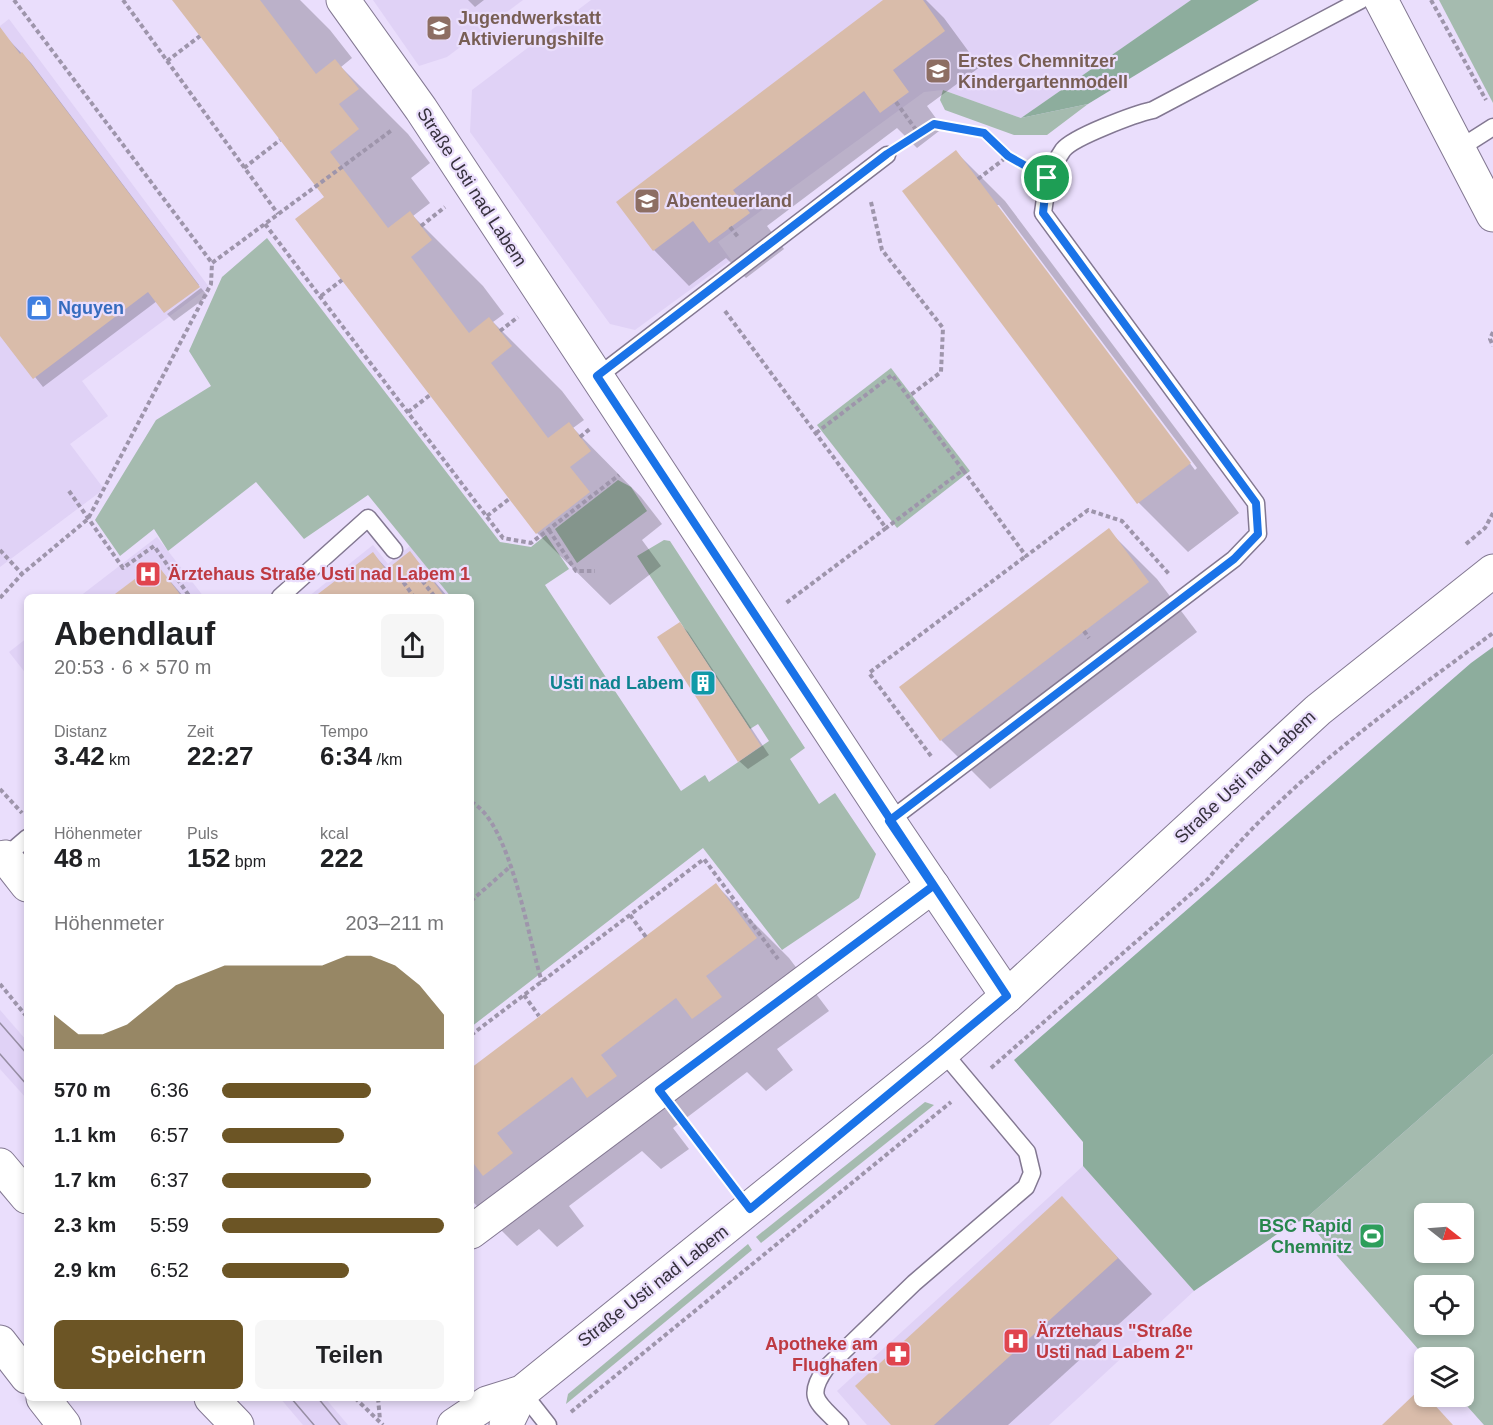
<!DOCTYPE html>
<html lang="de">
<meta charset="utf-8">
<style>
body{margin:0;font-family:Arial,sans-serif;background:#f6f6f6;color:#202124;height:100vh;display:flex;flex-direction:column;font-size:22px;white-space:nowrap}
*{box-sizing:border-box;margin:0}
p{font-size:20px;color:#757577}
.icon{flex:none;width:33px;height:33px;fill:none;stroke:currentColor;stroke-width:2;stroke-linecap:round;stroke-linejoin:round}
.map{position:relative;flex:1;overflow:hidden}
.details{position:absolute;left:24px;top:594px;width:450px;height:807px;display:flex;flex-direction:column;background:#fff;border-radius:9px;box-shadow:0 3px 9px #0003}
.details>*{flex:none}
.needle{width:39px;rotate:107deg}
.tools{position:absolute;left:1414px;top:1203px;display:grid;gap:12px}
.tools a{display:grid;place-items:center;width:60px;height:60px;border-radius:9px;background:#fff;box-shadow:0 3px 9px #0003;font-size:30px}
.pin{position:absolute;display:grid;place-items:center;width:51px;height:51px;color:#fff;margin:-26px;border:3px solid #fff;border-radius:50%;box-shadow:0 2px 6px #0007}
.round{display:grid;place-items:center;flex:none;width:63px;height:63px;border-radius:9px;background:#f6f6f6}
.headline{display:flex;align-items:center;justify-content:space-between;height:102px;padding:0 30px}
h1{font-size:33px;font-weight:600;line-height:45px}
.stats{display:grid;grid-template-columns:repeat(3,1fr);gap:9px;height:102px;padding:6px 30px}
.stats div{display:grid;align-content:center}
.stats b{font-size:26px;font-weight:600}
.stats small{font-size:16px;font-weight:400}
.stats p{font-size:16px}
.chart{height:168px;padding:12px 30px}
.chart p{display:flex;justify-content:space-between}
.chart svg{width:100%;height:108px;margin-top:6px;fill:#6c5525;opacity:.7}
.primary-button{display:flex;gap:12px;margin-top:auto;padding:12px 30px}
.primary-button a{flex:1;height:69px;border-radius:9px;background:#6c5525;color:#fff;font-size:24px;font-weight:600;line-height:69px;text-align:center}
.primary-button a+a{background:#f6f6f6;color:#202124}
ul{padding:0 30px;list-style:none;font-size:20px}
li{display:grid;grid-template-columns:96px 72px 1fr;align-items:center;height:45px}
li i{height:15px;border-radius:8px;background:#6c5525}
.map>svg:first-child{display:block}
.built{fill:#e0d2f6}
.green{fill:#a5bbaf;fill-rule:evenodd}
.forest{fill:#8dad9d}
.shadow{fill:#0003;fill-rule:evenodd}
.building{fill:#d9bcaa}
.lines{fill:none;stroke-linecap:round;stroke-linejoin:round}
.lane-casing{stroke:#837892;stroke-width:19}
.street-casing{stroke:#837892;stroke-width:35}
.secondary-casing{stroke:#837892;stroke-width:35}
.path{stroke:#9e95ab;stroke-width:4;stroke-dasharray:4.5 3;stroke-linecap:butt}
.lane{stroke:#fff;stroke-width:16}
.street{stroke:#fff;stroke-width:33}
.secondary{stroke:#fff;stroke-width:33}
.tram{stroke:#978ea4;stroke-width:1.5}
.route-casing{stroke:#fff;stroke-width:12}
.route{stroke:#1a73e8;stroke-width:8}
.labels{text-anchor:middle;stroke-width:4.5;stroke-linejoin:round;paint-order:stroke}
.education-label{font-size:18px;font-weight:bold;fill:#785e54;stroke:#eadefc;text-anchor:start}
.street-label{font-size:18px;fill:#35303c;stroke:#eadefc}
.shop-label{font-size:18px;font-weight:bold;fill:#366cbe;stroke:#eadefc;text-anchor:start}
.health-label{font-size:18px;font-weight:bold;fill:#be3a42;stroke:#eadefc;text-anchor:start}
.culture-label{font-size:18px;font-weight:bold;fill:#0d838f;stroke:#eadefc;text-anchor:end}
.leisure-label{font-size:18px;font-weight:bold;fill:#27864d;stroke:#eadefc;text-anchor:end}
</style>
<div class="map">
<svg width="1493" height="1425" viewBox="0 0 1493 1425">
<rect width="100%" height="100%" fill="#eadefc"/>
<g class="built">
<polygon points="373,0 523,0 447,57 419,66"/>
<polygon points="591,0 1191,0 1021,118 943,90 924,92 718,242 731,260 635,330 610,324 470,132 472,90"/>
<polygon points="9,19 209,287 82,381 108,416 70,444 104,489 0,567 0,26"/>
<polygon points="157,537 204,597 79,597"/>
<polygon points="373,545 388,564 410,546 451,597 308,597"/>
<polygon points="27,638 27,675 9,652"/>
<polygon points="0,1010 27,1041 27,1099 0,1069"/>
<polygon points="1083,1166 1194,1291 1049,1425 867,1425 837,1391"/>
<polygon points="280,1398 325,1398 348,1425 303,1425"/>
</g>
<g class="green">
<polygon points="1439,0 1493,0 1493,103"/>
<polygon points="943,90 1021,118 1088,104 1047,135 1014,135 945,110 940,100"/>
<polygon points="267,238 500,542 531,547 546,535 569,569 545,585 681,791 705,775 709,782 769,741 758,724 750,729 637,556 664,540 670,541 805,748 790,759 819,804 835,793 876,854 859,898 782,950 703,848 471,1027 471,597 451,597 368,495 304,539 256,482 168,551 154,529 120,556 95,520 156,420 211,386 189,351 222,277"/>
<polygon points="891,368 970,471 897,528 817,425"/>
<polygon points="618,480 631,487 647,511 577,563 555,529"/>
<path d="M1493,1054V1425H1484L1459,1397L1464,1396V1358L1425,1357L1305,1219ZM1425,1214H1464V1252H1425ZM1425,1286H1464V1324H1425Z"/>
<polygon points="925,1102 934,1105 761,1243 756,1237"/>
<polygon points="748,1244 752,1250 566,1404 568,1394"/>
</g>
<g class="forest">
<polygon points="1191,0 1259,0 1088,104 1021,118"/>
<polygon points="1493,647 1493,1054 1305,1219 1289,1226 1194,1291 1083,1166 1083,1142 1014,1060 1471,663"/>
</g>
<g class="shadow">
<polygon points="174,0 300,0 330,30 352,58 341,67 408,134 430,163 411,178 430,203 413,216 483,286 504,314 493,322 562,391 584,420 573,428 641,497 662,524 642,540 661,566 610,605 537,533 326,197"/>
<polygon points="468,0 484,0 475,7"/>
<polygon points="886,0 926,0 944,18 980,67 927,106 943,128 917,148 897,128 767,226 784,249 746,278 726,258 689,286 654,250 618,203"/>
<polygon points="7,38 31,63 199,285 165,311 157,301 43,387 0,333 0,43"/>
<path d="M956,152L1005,201L1239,513L1188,552L1139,503L904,191ZM995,205H999L1197,468L1195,470Z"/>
<polygon points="201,288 208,296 174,321 167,314"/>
<polygon points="1108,530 1157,579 1197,632 990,789 941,740"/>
<polygon points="410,553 448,597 330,597 373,554 388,570"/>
<polygon points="156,565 184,597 113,597"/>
<polygon points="680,624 688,632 769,755 748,769 739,761"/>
<polygon points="716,885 789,958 829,1011 777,1049 793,1070 766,1091 747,1072 673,1128 689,1149 661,1169 642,1151 569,1206 584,1226 557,1247 539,1229 517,1246 471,1200 471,1070"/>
<polygon points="1062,1198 1152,1294 1008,1425 893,1425"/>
</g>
<g class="building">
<polygon points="172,0 260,0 316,74 335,59 359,89 339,104 359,129 330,152 388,228 410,211 421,226 432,240 411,257 469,333 489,317 512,346 491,363 548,438 569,422 591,451 570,467 590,492 536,534 295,219 324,197"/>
<polygon points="883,0 923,0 945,31 893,70 909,92 880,113 864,91 733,190 750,213 709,243 693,221 653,251 616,202"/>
<polygon points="0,27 20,54 22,52 200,287 164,313 148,292 33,379 0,336"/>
<polygon points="956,150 1191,463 1137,504 902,191"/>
<polygon points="1109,528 1149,582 940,741 899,687"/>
<polygon points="410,551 445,597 314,597 373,552 386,570"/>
<polygon points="156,563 182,597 111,597"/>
<polygon points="680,622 761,746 738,762 657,637"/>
<polygon points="716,883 757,938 706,976 722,997 692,1019 676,998 601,1055 617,1076 587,1098 572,1077 497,1133 513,1153 483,1176 471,1160 471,1068"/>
<polygon points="1062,1196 1118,1258 934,1425 891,1425 855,1386"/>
<polygon points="1420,1389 1453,1425 1382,1425"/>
</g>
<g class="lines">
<g class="lane-casing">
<g id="lane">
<polyline points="1460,148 1493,127"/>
<polyline points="597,377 887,155"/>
<polyline points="280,597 368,518 394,550"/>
<path d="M889,821L1234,559L1258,534L1256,503L1043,213C1046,190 1049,170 1063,150C1073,137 1135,114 1153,110L1361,0"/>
<polyline points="5,857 27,838"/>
<polyline points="522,1392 548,1425"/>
<path d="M840,1425C818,1402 805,1398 826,1368L914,1283L1026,1187L1032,1173L1027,1152L943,1052"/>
</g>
</g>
<g class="street-casing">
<g id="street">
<polyline points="343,0 421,109 889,821 1007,996"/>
<polyline points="1381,0 1493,215"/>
<polyline points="5,857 27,885"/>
<polyline points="471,1232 933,886"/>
<polyline points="0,1342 27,1377"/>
<polyline points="43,1398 64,1425"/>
</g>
</g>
<g class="secondary-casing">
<g id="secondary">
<polyline points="0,1165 27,1197"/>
<polyline points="211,1398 237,1425"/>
<polyline points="454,1425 487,1403 522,1392 943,1052 1007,996 1318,710 1493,571"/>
<polyline points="506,1425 522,1392"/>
</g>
</g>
<g class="path">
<polyline points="14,0 212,263"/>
<polyline points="123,0 278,214"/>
<polyline points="1431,0 1486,100"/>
<polyline points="167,61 200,36"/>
<polyline points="896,102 919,134"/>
<polyline points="907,141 934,124 984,133 1008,156 1026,166"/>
<polyline points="244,168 280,140"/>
<polyline points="978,179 1008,156"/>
<polyline points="871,202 882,250 943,328 941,372 908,397"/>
<polyline points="265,224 503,538 531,543 619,475"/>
<polyline points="421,226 445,207"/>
<polyline points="730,227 738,237"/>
<polyline points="321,296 342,280"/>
<polyline points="725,311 886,528 786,603"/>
<polyline points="500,331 518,317"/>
<polyline points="1493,332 1490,339 1493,346"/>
<polyline points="408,412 430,395"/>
<polyline points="816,433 892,375 963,470 886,528"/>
<polyline points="580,437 591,428"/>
<polyline points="963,470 1026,556 1088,510 1122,521 1169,574"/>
<polyline points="69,491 123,568 154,546 190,597"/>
<polyline points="487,516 509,499"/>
<polyline points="549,530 576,571 595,571"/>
<polyline points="1466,544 1485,528 1493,513"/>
<polyline points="0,550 22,574"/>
<polyline points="413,569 435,597"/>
<polyline points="399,576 414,597"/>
<polyline points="0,598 22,574 88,519 211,284 212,263 392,130"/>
<polyline points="1084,631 1089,638"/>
<polyline points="931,756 869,673 1026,556"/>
<polyline points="0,789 22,813"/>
<path d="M471,802C511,822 528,939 542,982"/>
<polyline points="471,901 512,865"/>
<polyline points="630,915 646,937"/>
<polyline points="0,984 27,1017"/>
<polyline points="524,995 539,1016"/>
<polyline points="471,1035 704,859 778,959"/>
<path d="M991,1068L1208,879C1286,781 1393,707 1493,633"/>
<polyline points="680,1117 728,1181"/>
<polyline points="355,1398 383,1425"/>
<polyline points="378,1398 380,1420"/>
<polyline points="571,1412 951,1102"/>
</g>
<use href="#lane" class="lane"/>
<use href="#street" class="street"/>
<use href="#secondary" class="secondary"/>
<g class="tram">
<polyline points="0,1023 27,1054"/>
<polyline points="0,1054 27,1085"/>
<polyline points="291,1398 314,1425"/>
<polyline points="318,1398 340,1425"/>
</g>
</g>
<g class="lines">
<g class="route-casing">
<polyline id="route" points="1047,178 1008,156 984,133 934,124 887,154 597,376 1007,996 750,1209 659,1090 933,886 889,821 1234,559 1258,534 1256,503 1043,213 1047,178"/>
</g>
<use href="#route" class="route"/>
</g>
<defs>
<g id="university-square" transform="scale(1.35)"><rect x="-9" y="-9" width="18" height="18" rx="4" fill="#8d6e63" stroke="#eadefc"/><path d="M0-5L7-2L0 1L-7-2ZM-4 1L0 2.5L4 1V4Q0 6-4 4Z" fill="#fff"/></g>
<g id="school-square" transform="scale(1.35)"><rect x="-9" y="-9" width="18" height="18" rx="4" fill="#8d6e63" stroke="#eadefc"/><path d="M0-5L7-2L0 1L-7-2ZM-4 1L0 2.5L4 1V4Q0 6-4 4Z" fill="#fff"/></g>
<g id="shop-square" transform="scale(1.35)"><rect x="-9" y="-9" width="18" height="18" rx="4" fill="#3f7fe0" stroke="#eadefc"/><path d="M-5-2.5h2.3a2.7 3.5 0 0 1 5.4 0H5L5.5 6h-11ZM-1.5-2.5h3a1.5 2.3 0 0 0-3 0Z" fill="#fff"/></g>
<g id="hospital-square" transform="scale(1.35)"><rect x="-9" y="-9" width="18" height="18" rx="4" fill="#e0444e" stroke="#eadefc"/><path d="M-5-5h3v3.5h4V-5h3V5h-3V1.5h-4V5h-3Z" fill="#fff"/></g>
<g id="building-square" transform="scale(1.35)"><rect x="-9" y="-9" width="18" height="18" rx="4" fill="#0f9aa8" stroke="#eadefc"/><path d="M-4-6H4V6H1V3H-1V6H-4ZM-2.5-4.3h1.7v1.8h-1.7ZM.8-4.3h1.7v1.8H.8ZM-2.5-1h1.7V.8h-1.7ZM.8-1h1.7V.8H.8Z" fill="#fff"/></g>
<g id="stadium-square" transform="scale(1.35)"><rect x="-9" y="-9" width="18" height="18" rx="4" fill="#2e9e5b" stroke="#eadefc"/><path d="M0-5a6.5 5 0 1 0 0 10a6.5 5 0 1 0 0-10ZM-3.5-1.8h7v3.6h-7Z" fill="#fff"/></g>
<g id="pharmacy-square" transform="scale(1.35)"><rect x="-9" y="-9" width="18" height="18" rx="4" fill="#e0444e" stroke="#eadefc"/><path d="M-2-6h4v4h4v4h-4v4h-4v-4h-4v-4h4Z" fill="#fff"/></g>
</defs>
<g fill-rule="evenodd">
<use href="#university-square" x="439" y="28"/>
<use href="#school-square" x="938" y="71"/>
<use href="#school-square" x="647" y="201"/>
<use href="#shop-square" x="39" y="308"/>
<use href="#hospital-square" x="148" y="574"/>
<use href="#building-square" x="703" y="683"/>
<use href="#stadium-square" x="1372" y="1236"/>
<use href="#hospital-square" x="1016" y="1341"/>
<use href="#pharmacy-square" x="898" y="1354"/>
</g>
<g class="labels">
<g class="education-label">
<text x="458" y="24">Jugendwerkstatt<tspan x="458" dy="21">Aktivierungshilfe</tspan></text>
<text x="958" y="67">Erstes Chemnitzer<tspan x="958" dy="21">Kindergartenmodell</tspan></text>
<text x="666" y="207">Abenteuerland</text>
</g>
<g class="street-label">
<text transform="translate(472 187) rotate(57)" y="6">Straße Usti nad Labem</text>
<text transform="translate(1245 777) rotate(-43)" y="6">Straße Usti nad Labem</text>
<text transform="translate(653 1286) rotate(-38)" y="6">Straße Usti nad Labem</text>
</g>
<g class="shop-label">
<text x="58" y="314">Nguyen</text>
</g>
<g class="health-label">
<text x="168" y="580">Ärztehaus Straße Usti nad Labem 1</text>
<text x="1036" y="1337">Ärztehaus "Straße<tspan x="1036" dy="21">Usti nad Labem 2"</tspan></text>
<text x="878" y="1350" text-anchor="end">Apotheke am<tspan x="878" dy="21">Flughafen</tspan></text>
</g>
<g class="culture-label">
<text x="684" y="689">Usti nad Labem</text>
</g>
<g class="leisure-label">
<text x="1352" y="1232">BSC Rapid<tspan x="1352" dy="21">Chemnitz</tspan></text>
</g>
</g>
</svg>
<div class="tools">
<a><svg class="needle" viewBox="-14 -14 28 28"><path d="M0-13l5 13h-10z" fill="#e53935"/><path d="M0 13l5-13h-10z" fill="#757577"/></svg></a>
<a><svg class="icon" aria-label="locate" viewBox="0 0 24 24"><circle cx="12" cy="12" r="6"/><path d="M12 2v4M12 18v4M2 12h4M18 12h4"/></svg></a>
<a><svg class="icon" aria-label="layers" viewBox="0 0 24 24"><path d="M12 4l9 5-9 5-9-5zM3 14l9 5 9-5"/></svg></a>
</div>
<div class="pin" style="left:1047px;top:178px;background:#1e9e55"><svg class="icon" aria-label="arrive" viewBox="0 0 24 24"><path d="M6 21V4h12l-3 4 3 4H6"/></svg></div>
<section class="details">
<div class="headline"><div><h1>Abendlauf</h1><p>20:53 · 6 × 570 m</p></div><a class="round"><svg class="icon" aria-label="share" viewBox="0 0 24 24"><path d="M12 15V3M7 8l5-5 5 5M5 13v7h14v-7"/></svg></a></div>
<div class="stats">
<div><p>Distanz</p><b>3.42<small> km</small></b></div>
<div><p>Zeit</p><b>22:27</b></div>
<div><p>Tempo</p><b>6:34<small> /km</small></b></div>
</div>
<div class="stats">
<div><p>Höhenmeter</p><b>48<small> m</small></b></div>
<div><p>Puls</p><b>152<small> bpm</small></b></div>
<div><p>kcal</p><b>222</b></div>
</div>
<div class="chart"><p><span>Höhenmeter</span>203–211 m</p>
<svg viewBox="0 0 160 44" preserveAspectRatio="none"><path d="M0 44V30L10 38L20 38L30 34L40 26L50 18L60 14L70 10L80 10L90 10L100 10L110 10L120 6L130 6L140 10L150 18L160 30V44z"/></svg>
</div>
<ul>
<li><b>570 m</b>6:36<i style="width:67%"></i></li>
<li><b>1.1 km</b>6:57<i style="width:55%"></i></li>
<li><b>1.7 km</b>6:37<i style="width:67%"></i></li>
<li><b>2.3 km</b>5:59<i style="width:100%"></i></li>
<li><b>2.9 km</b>6:52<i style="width:57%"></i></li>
</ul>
<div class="primary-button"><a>Speichern</a><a>Teilen</a></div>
</section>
</div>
